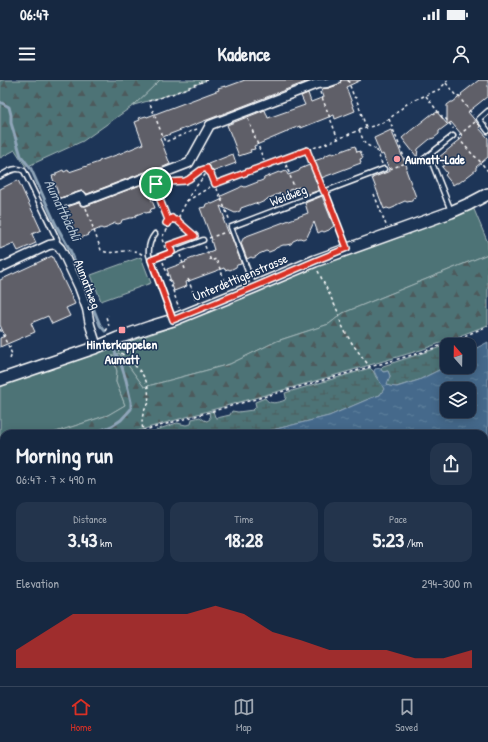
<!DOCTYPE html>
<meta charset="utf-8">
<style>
body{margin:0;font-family:"Patrick Hand",sans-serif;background:#23344c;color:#f1f3f6;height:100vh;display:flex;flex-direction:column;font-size:15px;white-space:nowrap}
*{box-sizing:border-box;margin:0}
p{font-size:13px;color:#9ea6b1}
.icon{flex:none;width:22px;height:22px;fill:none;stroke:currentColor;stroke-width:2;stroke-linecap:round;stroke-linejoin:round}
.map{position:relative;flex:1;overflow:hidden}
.details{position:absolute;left:0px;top:350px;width:488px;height:256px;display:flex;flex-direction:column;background:#162841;border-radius:12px 12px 0 0;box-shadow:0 2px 10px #0003,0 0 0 1px #35445a}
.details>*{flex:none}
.needle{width:26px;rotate:340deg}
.tools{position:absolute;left:440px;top:258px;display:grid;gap:8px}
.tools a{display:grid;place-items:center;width:36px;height:36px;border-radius:8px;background:#162841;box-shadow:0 2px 10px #0003,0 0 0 1px #35445a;font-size:20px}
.pin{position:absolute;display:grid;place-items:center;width:34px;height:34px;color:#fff;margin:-17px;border:2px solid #fff;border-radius:50%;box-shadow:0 1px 4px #0007}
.round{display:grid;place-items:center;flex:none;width:42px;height:42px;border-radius:12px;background:#23344c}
.overview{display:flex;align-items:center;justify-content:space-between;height:68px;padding:0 16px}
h1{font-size:22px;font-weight:700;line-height:30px}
.stats{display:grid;grid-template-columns:repeat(3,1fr);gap:6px;height:68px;padding:4px 16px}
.stats div{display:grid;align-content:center;border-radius:10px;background:#23344c;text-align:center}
.stats b{font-size:20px;font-weight:700}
.stats small{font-size:11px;font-weight:400}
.stats p{font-size:11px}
.chart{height:112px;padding:8px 16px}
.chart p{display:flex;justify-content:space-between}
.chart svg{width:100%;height:72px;margin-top:4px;fill:#d93025;opacity:.7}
.status{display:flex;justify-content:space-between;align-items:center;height:28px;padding:0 20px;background:#162841;direction:ltr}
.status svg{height:11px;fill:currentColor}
header{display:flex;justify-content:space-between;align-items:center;height:52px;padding:0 16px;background:#162841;font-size:18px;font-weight:700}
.tabs{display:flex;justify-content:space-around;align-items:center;height:56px;border-top:1px solid #35445a;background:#162841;font-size:11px;color:#9ea6b1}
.tabs a{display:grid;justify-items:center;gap:2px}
.tabs .current{color:#d93025}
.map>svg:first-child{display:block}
.green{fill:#4e7376;stroke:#a6b9ba}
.forest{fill:url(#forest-firs);stroke:#a6b9ba}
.wetland{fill:url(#wetland-marsh);stroke:#a6b9ba}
.water{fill:url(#water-ripples);stroke:#8fa5b9;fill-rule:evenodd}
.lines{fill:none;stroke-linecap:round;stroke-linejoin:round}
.stream{stroke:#8fa5b9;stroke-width:3}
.building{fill:#5e5e68;stroke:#fff}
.lane-casing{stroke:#fff;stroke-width:7}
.street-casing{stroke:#fff;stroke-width:11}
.secondary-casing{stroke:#fff;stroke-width:14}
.path{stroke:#fff;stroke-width:1.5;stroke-dasharray:3 3;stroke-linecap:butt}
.lane{stroke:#1d3557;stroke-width:4}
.street{stroke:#1d3557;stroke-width:8}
.secondary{stroke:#1d3557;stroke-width:11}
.route-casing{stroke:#fff;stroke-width:8}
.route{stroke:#d93025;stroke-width:5}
.poi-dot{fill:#ff9aa2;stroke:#1d3557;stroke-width:1.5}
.labels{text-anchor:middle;stroke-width:3;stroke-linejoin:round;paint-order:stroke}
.poi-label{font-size:13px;font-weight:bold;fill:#fff;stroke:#1d3557;text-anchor:start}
.street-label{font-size:13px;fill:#fff;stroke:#1d3557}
.water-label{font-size:14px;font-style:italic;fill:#b4c3d1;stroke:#1d3557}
</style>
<div class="status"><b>06:47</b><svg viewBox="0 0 49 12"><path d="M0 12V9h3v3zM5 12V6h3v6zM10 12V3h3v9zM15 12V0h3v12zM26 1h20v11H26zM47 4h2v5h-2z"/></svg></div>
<header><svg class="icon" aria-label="menu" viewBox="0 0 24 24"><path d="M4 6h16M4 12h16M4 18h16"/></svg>Kadence<svg class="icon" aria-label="person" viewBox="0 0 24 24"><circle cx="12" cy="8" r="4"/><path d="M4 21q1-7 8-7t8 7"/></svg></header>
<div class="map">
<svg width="488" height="606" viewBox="0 0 488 606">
<defs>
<pattern id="forest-firs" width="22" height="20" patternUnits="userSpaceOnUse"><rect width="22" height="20" fill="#4e7376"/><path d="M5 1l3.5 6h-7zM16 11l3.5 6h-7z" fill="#4d5a5b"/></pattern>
<pattern id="wetland-marsh" width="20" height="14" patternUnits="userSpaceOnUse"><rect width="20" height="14" fill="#4e7376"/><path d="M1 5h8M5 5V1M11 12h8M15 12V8" fill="none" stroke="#4d5a5b"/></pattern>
<pattern id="water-ripples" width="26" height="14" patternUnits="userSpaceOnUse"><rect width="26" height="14" fill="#44698b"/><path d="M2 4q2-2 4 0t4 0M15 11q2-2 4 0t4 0" fill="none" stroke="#60809c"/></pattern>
</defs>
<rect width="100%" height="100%" fill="#1d3557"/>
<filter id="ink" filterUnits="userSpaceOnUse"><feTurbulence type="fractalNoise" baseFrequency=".025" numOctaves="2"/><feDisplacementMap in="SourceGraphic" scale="8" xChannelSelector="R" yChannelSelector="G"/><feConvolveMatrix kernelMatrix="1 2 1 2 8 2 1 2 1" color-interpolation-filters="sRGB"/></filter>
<g filter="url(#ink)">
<g class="green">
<polygon points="160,0 207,0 172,14 134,25"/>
<polygon points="473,127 488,163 488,174 343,233 329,244 277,261 230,284 144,307 119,273 113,276 117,291 116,302 125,325 108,335 50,354 4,354 4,370 0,371 0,305 24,296 108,269 172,247 318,184"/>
<polygon points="141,177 151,203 101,221 91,195"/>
</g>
<g class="forest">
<polygon points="0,0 160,0 134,25 83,61 26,87 15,70 0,78"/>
<polygon points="488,174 488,245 451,259 421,270 322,299 126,354 50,354 108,335 125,325 116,302 117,291 112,276 119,273 144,307 230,284 277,261 329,244 343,233"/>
<polygon points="4,370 4,389 0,391 0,371"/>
<polygon points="488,383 488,606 0,606 0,602 4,601 4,602 484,602 484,384"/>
</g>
<g class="wetland">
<polygon points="447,265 447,286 419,300 396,307 388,306 387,304 390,296 388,291 382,292 381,288 383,286"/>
<path d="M370,288C374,291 374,293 376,297C379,302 382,303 384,309L380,315L371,318L329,336L256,354H153L156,350L177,343L186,345L191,344L192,339L200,337L204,340L207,341L210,339L209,332L213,331L215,337L217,338L230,335L232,331L238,332L253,330L256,327L255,322L265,318C269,325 278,323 285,320L286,317L285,313Z"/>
</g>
<g class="water">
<path d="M488,262V383L484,384V354H256L329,336L371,318L380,315L384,309C381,303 377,298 374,291L375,289C380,288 380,288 383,292L388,291L390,296L387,304L389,306L397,307L419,300L447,286V287H469V272ZM447,309H469V331H447Z"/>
<polygon points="4,398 4,601 0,602 0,400"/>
</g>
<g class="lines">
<g class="stream">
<polyline points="0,22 9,27 11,35 11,43 21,76 31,89 56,145 70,170 91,217 94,230 100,245 105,251"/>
<polyline points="92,354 112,346 121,340 131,329 131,322 126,300 121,284 115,272"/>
<polyline points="0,384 4,383"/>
<polyline points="28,602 28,606"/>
</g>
</g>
<g class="building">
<polygon points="245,0 311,0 160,58 170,84 152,92 145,92 87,114 85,112 81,111 57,119 55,114 58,113 52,96 56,95 56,93 63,90 64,92 68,90 69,92 99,82 99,81 119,74 143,64 135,42 140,40 139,38 146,36 147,37 219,10 218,8 225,6 226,7"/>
<polygon points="341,0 361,0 346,7 355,31 335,39 334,35 301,48 300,46 287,51 287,52 254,66 255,69 250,70 251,72 239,76 227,45 265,30 268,38 305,25 301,16 308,13 311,22 324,17 321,9 329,8 338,5 340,3"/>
<polygon points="479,0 488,0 488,16 468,32 478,44 480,46 479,48 488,58 488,77 476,87 476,90 459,103 456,103 453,105 445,95 447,93 442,87 445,85 438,78 462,58 461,56 462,55 451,42 439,51 439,54 434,58 430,59 418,69 417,77 402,58 409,52 433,33 434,34 437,32 447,44 447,25 451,22 453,22 462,15 461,14"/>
<polygon points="391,50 407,87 406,90 416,117 413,118 412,121 407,122 405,121 396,125 395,127 390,129 387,128 384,129 372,98 390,91 383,74 381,75 374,58"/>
<polygon points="355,66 357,72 360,71 363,78 360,79 361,83 316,100 320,110 302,116 299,107 289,110 288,113 283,115 281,113 267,119 265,121 258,124 255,123 241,128 240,131 235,133 220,126 225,139 223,139 229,154 230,153 241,182 241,184 237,185 236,187 230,190 228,189 225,190 224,188 186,202 187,206 174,211 167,189 186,182 185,181 214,170 211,160 212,160 200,128 205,127 206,124 210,123 212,124 223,119 221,116 239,108 242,106 245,107 263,100 264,98 279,92 281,93 286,91 288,95 299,91 300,89 314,83 314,81 323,78 324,76 331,73 333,74"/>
<polygon points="233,74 236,83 212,92 208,84"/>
<polygon points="18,100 41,150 32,154 36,163 18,171 14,163 0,169 0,109"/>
<polygon points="148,102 151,102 151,104 146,106 155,128 151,129 150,132 146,133 144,132 136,135 135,137 132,138 130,138 122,140 121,143 118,144 115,143 108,146 107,148 103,149 101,148 87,154 88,155 81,158 80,157 75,158 64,128 79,123 81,126 86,126"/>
<polygon points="322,116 334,146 331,148 329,150 324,152 322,151 318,153 314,142 307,157 303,159 300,158 293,161 291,164 286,165 283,165 276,168 274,170 269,172 266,171 259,174 257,176 253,178 251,177 247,179 241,163 244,157 308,133 305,123"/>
<polygon points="52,176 75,224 66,228 70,236 52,244 48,236 31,243 35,252 0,267 0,258 5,256 0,245 0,200"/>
</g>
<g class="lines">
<g class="lane-casing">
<g id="lane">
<polyline points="488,31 479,39 488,51"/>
<polyline points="429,75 451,131"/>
<polyline points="424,79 453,56"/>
<path d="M0,96C8,92 15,86 24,91L57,159L56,164"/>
<polyline points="325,111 347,168"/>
<path d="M155,154C150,160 148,166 149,175L173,240"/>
<polyline points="151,180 203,160"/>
<polyline points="254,207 231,147 384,89"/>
</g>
</g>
<g class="street-casing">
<g id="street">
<polyline points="61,123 82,116 84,121 147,97 153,97 189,83 210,45 317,4 327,3 336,0"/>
<polyline points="0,188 49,165 56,164 60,168 64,175 79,207 87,229 90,245 97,267"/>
<polyline points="484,584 488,582"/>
<polyline points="443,606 451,602"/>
</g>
</g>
<g class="secondary-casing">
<polyline id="secondary" points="0,300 97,267 118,258 150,247 173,240 254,207 315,181 451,132 469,124 488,114"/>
</g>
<g class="path">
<polyline points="348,0 354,17 356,18 366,47"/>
<polyline points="446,3 456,16 459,17 473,35"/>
<polyline points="320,12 338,59"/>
<polyline points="426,16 442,37 446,39 453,48 453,49"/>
<polyline points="248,39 266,86"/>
<polyline points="389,39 406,82"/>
<polyline points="197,49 165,62 149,21 172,14 207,0"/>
<polyline points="359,50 365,64 375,69 376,68 382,84"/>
<polyline points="459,55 475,42"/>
<polyline points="458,58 473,75 477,78 488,91"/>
<polyline points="307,71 321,106"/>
<polyline points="284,79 297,115"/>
<polyline points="390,89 416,79 418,79"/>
<polyline points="209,92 211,94 230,141"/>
<path d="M164,103C172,101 180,103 187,100C195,97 199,91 207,88L208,91L191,113L178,138L179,142L195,156"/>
<polyline points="156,104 156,111 162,108 163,110 157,112 168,140 166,143 168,144"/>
<polyline points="374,114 386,145"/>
<polyline points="187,121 215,104 338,59 359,50 380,44 389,39 408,23 440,9 448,0"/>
<path d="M86,128L101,170C113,178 129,164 143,175"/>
<polyline points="168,144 172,138 174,140"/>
<polyline points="209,158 226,152"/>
<polyline points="205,166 211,181 216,179 227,206"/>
<polyline points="165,168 162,159 162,157 174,140 178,140"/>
<polyline points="180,175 185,189"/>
<polyline points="163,182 179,228"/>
<path d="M318,191L338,232C342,253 357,270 370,287"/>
<polyline points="188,199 196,220"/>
<polyline points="0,249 12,274 10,279"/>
<polyline points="106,251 109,246 106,237 108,235"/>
<polyline points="8,268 13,266"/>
<path d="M117,269C127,279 143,290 147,304C149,310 148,317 149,323C142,332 141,339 143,351"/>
<polyline points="131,354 423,272 450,262 488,246"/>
<polyline points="0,394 4,392"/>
<polyline points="484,445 488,444"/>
<polyline points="85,602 91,606"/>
<polyline points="216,602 217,606"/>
<polyline points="95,606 99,602"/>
<polyline points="252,606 264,602"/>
</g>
<use href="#lane" class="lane"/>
<use href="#street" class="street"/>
<use href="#secondary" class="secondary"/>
</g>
</g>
<g class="lines" filter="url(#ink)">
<g class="route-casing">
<polygon id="route" points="307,70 324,112 325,111 347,168 315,181 254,207 173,240 151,180 172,172 169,165 195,156 179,142 178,140 174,140 172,138 168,144 166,143 168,140 157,112 163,110 162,108 156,110 156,104 169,102 185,101 189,99 201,90 207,88 208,91 211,94 215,104"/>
</g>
<use href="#route" class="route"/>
</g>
<g class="poi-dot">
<circle cx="397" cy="79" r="4"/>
<rect x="118" y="246" width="8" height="8" rx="2"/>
</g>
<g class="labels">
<g class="poi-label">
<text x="405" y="84">Aumatt-Lade</text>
<text x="122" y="269" text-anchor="middle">Hinterkappelen<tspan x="122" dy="15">Aumatt</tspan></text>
</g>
<g class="street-label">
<text transform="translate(288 115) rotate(-21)" y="5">Weidweg</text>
<text transform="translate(240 197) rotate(-23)" y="5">Unterdettigenstrasse</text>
<text transform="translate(88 204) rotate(69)" y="5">Aumattweg</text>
</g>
<g class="water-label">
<text transform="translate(63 130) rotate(64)" y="5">Aumattbächli</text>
</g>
</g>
</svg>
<div class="tools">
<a><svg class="needle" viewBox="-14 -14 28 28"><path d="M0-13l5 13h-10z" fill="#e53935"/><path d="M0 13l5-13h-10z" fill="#9ea6b1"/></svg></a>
<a><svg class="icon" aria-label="layers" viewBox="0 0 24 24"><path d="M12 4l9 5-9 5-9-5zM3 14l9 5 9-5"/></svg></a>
</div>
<div class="pin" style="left:156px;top:104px;background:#1e9e55"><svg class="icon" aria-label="arrive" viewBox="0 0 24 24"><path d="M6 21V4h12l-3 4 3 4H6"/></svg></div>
<section class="details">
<div class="overview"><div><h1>Morning run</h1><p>06:47 · 7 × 490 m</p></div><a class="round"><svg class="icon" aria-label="share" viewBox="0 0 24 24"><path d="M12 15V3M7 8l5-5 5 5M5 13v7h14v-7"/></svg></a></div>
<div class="stats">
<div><p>Distance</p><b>3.43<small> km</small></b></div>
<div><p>Time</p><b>18:28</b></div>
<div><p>Pace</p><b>5:23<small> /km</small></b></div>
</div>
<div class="chart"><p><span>Elevation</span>294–300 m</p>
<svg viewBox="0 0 160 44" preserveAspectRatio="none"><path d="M0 44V33L10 22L20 11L30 11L40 11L50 11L60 11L70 6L80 11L90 22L100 27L110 33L120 33L130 33L140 38L150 38L160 33V44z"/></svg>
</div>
</section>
</div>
<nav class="tabs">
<a class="current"><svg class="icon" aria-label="home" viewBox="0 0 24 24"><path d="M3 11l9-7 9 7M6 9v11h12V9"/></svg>Home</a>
<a><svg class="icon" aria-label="map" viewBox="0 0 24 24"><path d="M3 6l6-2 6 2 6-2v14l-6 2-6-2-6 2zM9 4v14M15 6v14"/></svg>Map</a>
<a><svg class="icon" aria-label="saved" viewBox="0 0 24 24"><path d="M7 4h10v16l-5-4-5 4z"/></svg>Saved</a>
</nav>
